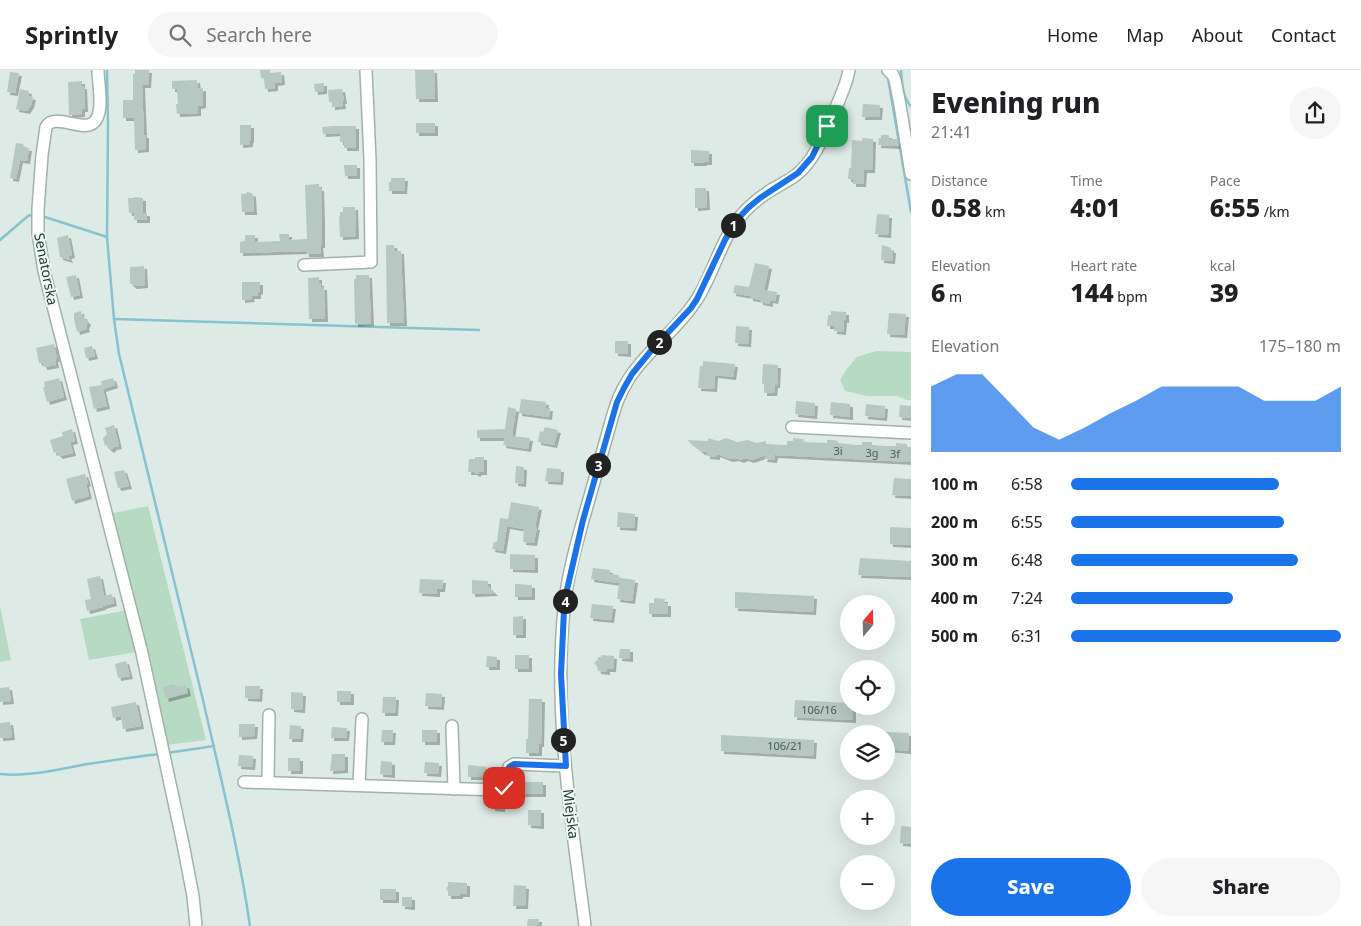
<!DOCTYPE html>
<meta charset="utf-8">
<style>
body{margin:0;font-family:"Noto Sans",sans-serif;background:#f6f6f6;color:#202124;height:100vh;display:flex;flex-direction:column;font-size:19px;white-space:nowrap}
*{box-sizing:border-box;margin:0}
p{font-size:16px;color:#757577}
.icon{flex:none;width:28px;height:28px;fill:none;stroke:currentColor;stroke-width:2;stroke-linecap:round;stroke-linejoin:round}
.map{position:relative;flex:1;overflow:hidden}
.details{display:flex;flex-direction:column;background:#fff;width:450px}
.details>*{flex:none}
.needle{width:32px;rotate:19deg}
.buttons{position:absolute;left:840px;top:525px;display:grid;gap:10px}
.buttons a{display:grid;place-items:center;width:55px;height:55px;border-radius:50%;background:#fff;box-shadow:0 5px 20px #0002;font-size:25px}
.pin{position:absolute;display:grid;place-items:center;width:42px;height:42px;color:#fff;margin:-21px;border-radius:10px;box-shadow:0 2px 8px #0006}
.km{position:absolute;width:25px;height:25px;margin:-12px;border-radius:50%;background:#222;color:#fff;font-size:14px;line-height:25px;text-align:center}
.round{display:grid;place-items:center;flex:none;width:52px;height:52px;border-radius:26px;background:#f6f6f6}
.summary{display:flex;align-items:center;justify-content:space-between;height:85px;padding:0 20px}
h1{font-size:28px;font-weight:800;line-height:38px}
.figures{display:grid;grid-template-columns:repeat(3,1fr);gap:8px;height:85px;padding:5px 20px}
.figures div{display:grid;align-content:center}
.figures b{font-size:25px;font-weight:800}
.figures small{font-size:14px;font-weight:400}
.figures p{font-size:14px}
.chart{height:140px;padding:10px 20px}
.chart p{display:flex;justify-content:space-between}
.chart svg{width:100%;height:90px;margin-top:5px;fill:#1a73e8;opacity:.7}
.cta{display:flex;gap:10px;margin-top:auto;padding:10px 20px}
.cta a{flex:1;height:58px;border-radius:30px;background:#1a73e8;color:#fff;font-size:20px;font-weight:800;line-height:58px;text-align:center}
.cta a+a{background:#f6f6f6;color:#202124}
ul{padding:0 20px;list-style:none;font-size:16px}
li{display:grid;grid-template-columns:80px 60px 1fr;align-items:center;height:38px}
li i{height:12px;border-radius:6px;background:#1a73e8}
header{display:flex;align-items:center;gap:30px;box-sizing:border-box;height:70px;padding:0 25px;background:#fff;border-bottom:1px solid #e0e0e0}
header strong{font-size:24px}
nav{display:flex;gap:28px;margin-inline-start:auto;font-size:18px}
.search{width:350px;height:45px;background:#f6f6f6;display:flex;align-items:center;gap:12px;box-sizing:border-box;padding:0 18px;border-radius:28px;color:#757577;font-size:19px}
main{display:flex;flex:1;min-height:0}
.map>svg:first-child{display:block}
.green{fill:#b7dbc2}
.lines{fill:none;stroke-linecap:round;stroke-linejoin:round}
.stream{stroke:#86c2cf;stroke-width:2.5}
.building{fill:#b7c7c1;filter:url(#shadow)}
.minor-casing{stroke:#a1b1ac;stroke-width:14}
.minor{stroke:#fff;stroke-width:11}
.route-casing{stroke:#fff;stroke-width:10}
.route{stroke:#1a73e8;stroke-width:6}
.labels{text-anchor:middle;stroke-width:4;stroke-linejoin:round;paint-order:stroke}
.number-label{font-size:11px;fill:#465c56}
.street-label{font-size:14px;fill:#203933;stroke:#eff7f3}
</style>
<header>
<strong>Sprintly</strong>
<div class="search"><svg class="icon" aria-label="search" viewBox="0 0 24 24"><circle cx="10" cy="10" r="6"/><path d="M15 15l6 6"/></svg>Search here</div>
<nav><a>Home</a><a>Map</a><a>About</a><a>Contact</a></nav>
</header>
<main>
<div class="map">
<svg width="911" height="856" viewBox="0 0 911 856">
<defs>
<filter id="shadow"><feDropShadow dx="3" dy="3" stdDeviation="0" flood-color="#0004"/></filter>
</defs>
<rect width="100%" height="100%" fill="#deeae5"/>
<g class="green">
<polygon points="876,281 911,282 911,330 907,330 897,326 867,326 845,321 840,310 846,300 857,287"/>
<polygon points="148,436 206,670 166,675 109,444"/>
<polygon points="0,536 11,590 0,592"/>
<polygon points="128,540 137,582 89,590 80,549"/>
</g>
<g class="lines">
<g class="stream">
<path d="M107,0L108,54L107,167L114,249L119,284C147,400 176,515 203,630C220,705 239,780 250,856"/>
<path d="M901,0C902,12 902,27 911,36"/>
<polyline points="888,8 911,142"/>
<polyline points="42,146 107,167"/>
<polyline points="0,170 28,146 34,144"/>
<polyline points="114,249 479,260"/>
<polyline points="167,683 214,676"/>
<path d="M0,704C27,707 55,700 82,695C108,691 133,687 159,684"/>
</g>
</g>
<g class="building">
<polygon points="135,0 149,0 148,15 142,15 144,65 146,65 146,79 135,80 134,48 123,48 123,30 133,30 133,4 135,4"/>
<polygon points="260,0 270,0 270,3 281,2 282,12 275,13 275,18 265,19 264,8 261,8"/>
<polygon points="415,0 434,0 435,29 416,29"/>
<polygon points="10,2 19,3 15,23 7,22"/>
<polygon points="197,10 198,19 203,18 203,35 198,36 198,43 177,44 176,34 178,34 177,19 172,19 172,11"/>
<polygon points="82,11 82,16 84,16 85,39 82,39 82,44 69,45 68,12"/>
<polygon points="324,13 324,21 315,22 314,14"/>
<polygon points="20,19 29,21 28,26 33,27 31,35 27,41 16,39"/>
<polygon points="342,19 344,31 342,31 343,36 332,37 332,32 329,32 328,20"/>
<polygon points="863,34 880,35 879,47 862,47"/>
<rect x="416" y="53" width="19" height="10"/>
<polygon points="240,55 251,55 251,70 250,70 250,74 240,75"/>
<polygon points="333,56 356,56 356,78 344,78 344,72 340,72 340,63 323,64 322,57"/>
<polygon points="881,65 889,65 889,69 898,69 899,76 878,75 879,68 881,68"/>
<polygon points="862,68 873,69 872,100 864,100 863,114 853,114 853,109 848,109 849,98 851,98 852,70 862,71"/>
<polygon points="16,73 23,74 24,77 29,78 27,91 20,90 16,109 10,108"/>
<polygon points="691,80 709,81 709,92 704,92 704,93 691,93"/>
<polygon points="344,95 357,95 357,106 345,106"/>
<polygon points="391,108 405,108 404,121 389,121 389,112 391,112"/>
<polygon points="319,114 319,118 321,118 322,151 322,175 320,175 321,184 306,184 306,181 240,183 240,172 245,171 245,165 255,165 255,172 280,171 279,164 289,164 289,170 307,169 305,115"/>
<polygon points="695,118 706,118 707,137 695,138"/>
<polygon points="248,122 253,124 254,142 242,142 241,124 245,124"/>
<polygon points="135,127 143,128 143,143 147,143 147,150 134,150 134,143 129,143 128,128 134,128"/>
<polygon points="343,137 355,137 356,166 340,167 339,146 340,146 340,142 343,142"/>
<polygon points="877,144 889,145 888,165 875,164"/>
<polygon points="68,165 72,185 68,186 70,190 60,187 57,168"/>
<polygon points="386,175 394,175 395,181 401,181 404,253 387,253"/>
<polygon points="882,175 891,178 891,180 893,180 892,191 881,190"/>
<polygon points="755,193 769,196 764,220 777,222 775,231 770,230 770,234 760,232 760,230 750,228 750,226 733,223 735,215 749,217"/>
<polygon points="144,196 145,215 134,216 130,213 130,197"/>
<polygon points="76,205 80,225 71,227 66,207"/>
<polygon points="356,205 369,205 371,253 355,254 354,209 356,209"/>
<polygon points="319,207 319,213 321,213 321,217 324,217 325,249 309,249 308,208"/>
<polygon points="242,212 260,212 260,221 258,222 258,226 251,226 252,229 242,230"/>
<polygon points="81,241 82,246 84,246 85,249 88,252 86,256 87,259 77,262 74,249 74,243"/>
<polygon points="831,241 846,242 846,250 844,250 843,262 834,261 834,256 827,256 828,245 831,245"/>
<polygon points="889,243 906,244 904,265 887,264"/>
<polygon points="736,256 749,257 748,274 735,273"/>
<polygon points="615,271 628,271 628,284 615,283"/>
<polygon points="54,274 57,289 55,289 56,295 44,297 43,293 39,293 36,278"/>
<polygon points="92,276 95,286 86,288 84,278"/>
<polygon points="703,291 735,294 733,307 715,305 714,319 698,318 700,296 703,296"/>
<polygon points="763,294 778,295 777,315 775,315 774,323 764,323 764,314 762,314"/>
<polygon points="59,308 64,327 47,332 43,317 45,317 44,312"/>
<polygon points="113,308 115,315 103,319 101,311"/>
<polygon points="102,315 107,336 94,339 89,317"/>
<polygon points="521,329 546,332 545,338 550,338 549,347 519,343"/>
<polygon points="796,331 815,333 814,346 795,344"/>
<polygon points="831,332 850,334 850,347 830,345"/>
<polygon points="866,334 885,336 884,348 865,346"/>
<polygon points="900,335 911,336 911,348 899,347"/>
<polygon points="508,337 516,339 512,366 530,368 528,379 503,375 505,368 477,368 477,360 505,359"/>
<polygon points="114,355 119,376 114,377 111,380 107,377 107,375 105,376 103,368 107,364 105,358"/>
<polygon points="545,357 558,360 554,375 538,372 540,361 543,362"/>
<polygon points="72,359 75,371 70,372 73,383 60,386 56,382 54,383 50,370 63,366 62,362"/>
<polygon points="708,368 718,371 726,368 737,372 748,370 756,373 766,371 766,374 787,375 787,371 793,371 793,368 804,369 803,372 827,373 827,370 833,370 838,371 838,373 856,375 862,375 862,372 872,372 872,375 885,376 896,376 896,373 907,374 907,377 911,377 911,392 775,385 774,390 764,389 766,385 751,390 745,388 741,390 736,388 730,389 717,384 717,387 707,386 707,382 702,382 687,370 708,371"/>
<polygon points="475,387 484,387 484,402 479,402 477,404 474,402 468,402 469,389 475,389"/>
<polygon points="516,396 524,397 523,414 515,413"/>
<polygon points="547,398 561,399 560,412 545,411"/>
<polygon points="124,400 129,416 118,418 114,402"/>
<polygon points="85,404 88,413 86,414 89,426 72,431 66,409"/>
<polygon points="894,408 911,409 911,426 892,425"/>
<polygon points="511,432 539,437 535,457 537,457 534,473 523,472 524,459 507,456 503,481 492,479 494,472 497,472 500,448 508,449"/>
<polygon points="618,442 635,444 634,458 617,457"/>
<polygon points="890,457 911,458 911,475 890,474"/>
<polygon points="510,484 535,485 535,500 510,499"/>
<polygon points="860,488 911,491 911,507 858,505"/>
<polygon points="593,498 610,500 610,504 619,505 618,513 591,509"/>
<polygon points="100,506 104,526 112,524 114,533 103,536 103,537 87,541 85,530 91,529 87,509"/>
<polygon points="620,508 635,510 632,531 617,529"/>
<polygon points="420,509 443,510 442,519 437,519 437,524 419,523"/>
<polygon points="472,510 488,511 488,516 495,523 472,524"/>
<polygon points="515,514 532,515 532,527 515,527"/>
<polygon points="735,522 814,526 813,542 735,538"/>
<polygon points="654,528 665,529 664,533 668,533 668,544 649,544 649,533 654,533"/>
<polygon points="592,534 613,536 611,550 590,548"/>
<polygon points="523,546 523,565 513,565 513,547"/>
<polygon points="620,579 630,579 630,589 619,588"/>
<rect x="515" y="585" width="14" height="14"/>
<polygon points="601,585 614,586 613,599 607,599 607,602 598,601 597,596 594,593 598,589 598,587 601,587"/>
<polygon points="487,586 497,587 497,597 486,597"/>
<polygon points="126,591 130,606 118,608 115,594"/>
<polygon points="174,614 178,617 186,615 188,623 166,629 163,617"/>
<polygon points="245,616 260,616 259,629 245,628"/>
<polygon points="9,617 11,631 0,632 0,618"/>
<rect x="337" y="621" width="14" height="11"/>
<polygon points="291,622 303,623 302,640 291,639"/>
<polygon points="426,623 442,624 441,637 425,636"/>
<polygon points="383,627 396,627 395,643 382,643"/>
<polygon points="529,629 542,629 541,674 539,674 539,683 526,683 526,669 528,669"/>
<polygon points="795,630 849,633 849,636 853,636 853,650 794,647"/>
<polygon points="136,632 141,656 123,659 121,646 113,648 111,637"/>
<polygon points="10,652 12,667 0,668 0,653"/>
<polygon points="239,654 255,654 254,666 239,667"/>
<polygon points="290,655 301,656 300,669 289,669"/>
<polygon points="332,657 347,658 346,668 331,668"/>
<polygon points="382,660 393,660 392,672 381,672"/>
<rect x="422" y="660" width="15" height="12"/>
<polygon points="886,662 909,663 908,681 886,679"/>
<polygon points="721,665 814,670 813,686 721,681"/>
<polygon points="332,684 345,684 345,700 330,701"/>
<polygon points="239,685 253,686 252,697 238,696"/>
<rect x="288" y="688" width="12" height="13"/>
<polygon points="381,691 392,692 392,705 380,704"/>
<polygon points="425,692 439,693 438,704 424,703"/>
<polygon points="468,695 487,697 487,707 468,707"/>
<rect x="521" y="712" width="22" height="12"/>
<polygon points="492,728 502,729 502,739 492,738"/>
<polygon points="528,740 541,740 541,756 528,755"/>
<polygon points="901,756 911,757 911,774 900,773"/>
<polygon points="448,812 467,813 467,824 460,824 460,826 448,826 448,821 446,819 448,816"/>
<polygon points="514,815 526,816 525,836 513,836"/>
<rect x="380" y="819" width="16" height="11"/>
<polygon points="402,827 412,827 412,837 402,836"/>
<polygon points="528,849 539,849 538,856 527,856"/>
</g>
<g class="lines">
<g class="minor-casing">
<g id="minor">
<path d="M98,0C98,14 105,44 93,53C82,62 54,42 46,57L42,85L38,139V163L44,201L142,583L183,774L193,826L196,856"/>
<polyline points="888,0 893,5 895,10 900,35 911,104"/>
<polyline points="304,195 371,192 370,90 366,0"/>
<polyline points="792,357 911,363"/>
<polyline points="452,656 454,719"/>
<path d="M244,712L499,720C510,717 506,706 509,697L514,694L565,696"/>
<polyline points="268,712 269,645"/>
<polyline points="359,715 362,649"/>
<path d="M585,856C572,751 553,645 564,539C568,498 581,458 592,419C598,397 604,376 610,355C613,344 616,333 621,323C637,288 671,266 693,235C711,211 717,180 734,155C742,142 755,131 768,122C777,116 787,112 796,105C816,89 825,62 835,40C840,27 847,14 849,0"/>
</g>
</g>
<use href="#minor" class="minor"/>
</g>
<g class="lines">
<g class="route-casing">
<polyline id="route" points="504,718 506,715 509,697 514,694 566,696 561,604 564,540 566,524 583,450 617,332 624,318 632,304 650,282 691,238 697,229 725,170 735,152 748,138 760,128 798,103 812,87 827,56"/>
</g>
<use href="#route" class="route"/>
</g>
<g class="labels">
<g class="number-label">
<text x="838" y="385">3i</text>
<text x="872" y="387">3g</text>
<text x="895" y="388">3f</text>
<text x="819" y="644">106/16</text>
<text x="785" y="680">106/21</text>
</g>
<g class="street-label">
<text transform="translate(46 199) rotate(79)" y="5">Senatorska</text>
<text transform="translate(571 744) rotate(83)" y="5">Miejska</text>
</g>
</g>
</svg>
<div class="buttons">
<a><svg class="needle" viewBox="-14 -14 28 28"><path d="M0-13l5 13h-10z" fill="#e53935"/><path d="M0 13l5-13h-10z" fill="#757577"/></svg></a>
<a><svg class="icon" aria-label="locate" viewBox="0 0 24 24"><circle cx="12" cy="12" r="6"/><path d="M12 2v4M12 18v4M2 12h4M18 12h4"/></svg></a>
<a><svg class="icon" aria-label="layers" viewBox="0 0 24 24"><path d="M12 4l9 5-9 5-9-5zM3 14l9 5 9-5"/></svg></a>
<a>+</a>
<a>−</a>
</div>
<div class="pin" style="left:827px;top:56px;background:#1e9e55"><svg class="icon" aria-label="arrive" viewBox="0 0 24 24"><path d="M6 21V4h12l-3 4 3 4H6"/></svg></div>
<div class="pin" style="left:504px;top:718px;background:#d93025"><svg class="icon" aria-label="check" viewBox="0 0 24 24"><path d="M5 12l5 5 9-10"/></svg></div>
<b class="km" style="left:733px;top:155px">1</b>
<b class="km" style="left:659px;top:272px">2</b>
<b class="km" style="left:598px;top:395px">3</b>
<b class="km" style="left:565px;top:531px">4</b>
<b class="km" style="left:563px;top:670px">5</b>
</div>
<section class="details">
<div class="summary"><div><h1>Evening run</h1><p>21:41</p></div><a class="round"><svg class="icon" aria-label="share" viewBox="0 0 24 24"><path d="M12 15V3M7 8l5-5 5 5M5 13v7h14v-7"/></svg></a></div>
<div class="figures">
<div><p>Distance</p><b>0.58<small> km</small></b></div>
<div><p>Time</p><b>4:01</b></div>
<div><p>Pace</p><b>6:55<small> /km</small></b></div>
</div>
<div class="figures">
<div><p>Elevation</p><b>6<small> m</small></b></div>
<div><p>Heart rate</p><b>144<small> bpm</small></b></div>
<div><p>kcal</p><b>39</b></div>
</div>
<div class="chart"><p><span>Elevation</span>175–180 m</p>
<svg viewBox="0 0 160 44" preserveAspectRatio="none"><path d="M0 44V12L10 6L20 6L30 19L40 32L50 38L60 32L70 25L80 19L90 12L100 12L110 12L120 12L130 19L140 19L150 19L160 12V44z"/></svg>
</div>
<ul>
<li><b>100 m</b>6:58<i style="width:77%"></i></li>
<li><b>200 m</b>6:55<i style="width:79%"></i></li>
<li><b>300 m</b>6:48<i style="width:84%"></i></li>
<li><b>400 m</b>7:24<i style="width:60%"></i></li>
<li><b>500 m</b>6:31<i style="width:100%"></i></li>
</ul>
<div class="cta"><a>Save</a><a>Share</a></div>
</section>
</main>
